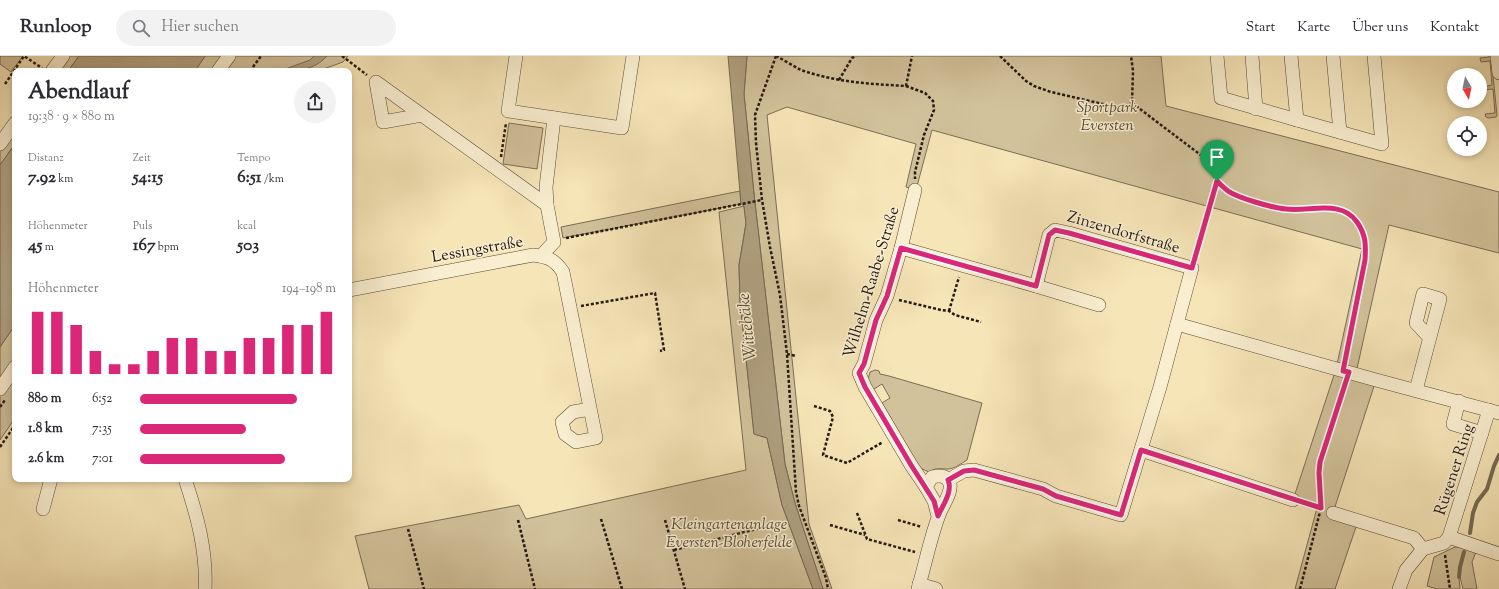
<!DOCTYPE html>
<html lang="de">
<meta charset="utf-8">
<style>
body{margin:0;font-family:"Sorts Mill Goudy",serif;background:#f2f2f3;color:#2b2b33;height:100vh;display:flex;flex-direction:column;font-size:15px;white-space:nowrap}
*{box-sizing:border-box;margin:0}
p{font-size:13px;color:#7c7c81}
.icon{flex:none;width:22px;height:22px;fill:none;stroke:currentColor;stroke-width:2;stroke-linecap:round;stroke-linejoin:round}
.map{position:relative;flex:1;overflow:hidden}
.side{position:absolute;left:12px;top:12px;width:340px;height:414px;display:flex;flex-direction:column;background:#fff;border-radius:8px;box-shadow:0 2px 6px #0003}
.side>*{flex:none}
.needle{width:26px;rotate:171deg}
.buttons{position:absolute;left:1447px;top:12px;display:grid;gap:8px}
.buttons a{display:grid;place-items:center;width:40px;height:40px;border-radius:50%;background:#fff;box-shadow:0 2px 6px #0003;font-size:20px}
.pin{position:absolute;display:grid;place-items:center;width:34px;height:34px;color:#fff;margin:-41px -17px;border-radius:50% 50% 50% 0;rotate:-45deg;box-shadow:0 0 4px #0007}
.pin .icon{rotate:45deg}
.round{display:grid;place-items:center;flex:none;width:42px;height:42px;border-radius:21px;background:#f2f2f3}
.head{display:flex;align-items:center;justify-content:space-between;height:68px;padding:0 16px}
h1{font-size:22px;font-weight:800;line-height:30px}
.metrics{display:grid;grid-template-columns:repeat(3,1fr);gap:6px;height:68px;padding:4px 16px}
.metrics div{display:grid;align-content:center}
.metrics b{font-size:17px;font-weight:800}
.metrics small{font-size:11px;font-weight:400}
.metrics p{font-size:11px}
.chart{height:112px;padding:8px 16px}
.chart p{display:flex;justify-content:space-between}
.chart svg{width:100%;height:72px;margin-top:4px;stroke:#db2777;stroke-width:6}
ul{padding:0 16px;list-style:none;font-size:13px}
li{display:grid;grid-template-columns:64px 48px 1fr;align-items:center;height:30px}
li i{height:10px;border-radius:5px;background:#db2777}
header{display:flex;align-items:center;gap:24px;box-sizing:border-box;height:56px;padding:0 20px;background:#fff;border-bottom:1px solid #e1e1e2}
header strong{font-size:19px}
nav{display:flex;gap:22px;margin-inline-start:auto;font-size:14px}
.search{width:280px;height:36px;background:#f2f2f3;display:flex;align-items:center;gap:10px;box-sizing:border-box;padding:0 14px;border-radius:22px;color:#7c7c81;font-size:15px}
.map>svg:first-child{display:block}
.green{fill:#d2c29b;stroke:#7b6d56}
.water{fill:#af9f7f;stroke:#776953}
.lines{fill:none;stroke-linecap:round;stroke-linejoin:round}
.stream{stroke:#776953;stroke-width:4}
.minor-casing{stroke:#584b3a;stroke-width:14}
.path{stroke:#241811;stroke-width:2.5;stroke-dasharray:3 2;stroke-linecap:butt}
.minor{stroke:#f9eed0;stroke-width:13}
.route-casing{stroke:#fff;stroke-width:8}
.route{stroke:#db2777;stroke-width:5}
.labels{text-anchor:middle;stroke-width:3;stroke-linejoin:round;paint-order:stroke}
.park-label{font-size:16px;font-style:italic;fill:#584b3a;stroke:#f9eed0}
.street-label{font-size:16px;fill:#241811;stroke:#f9eed0}
.water-label{font-size:17px;font-style:italic;fill:#5c4e3d;stroke:#f9eed0}
</style>
<header>
<strong>Runloop</strong>
<div class="search"><svg class="icon" aria-label="search" viewBox="0 0 24 24"><circle cx="10" cy="10" r="6"/><path d="M15 15l6 6"/></svg>Hier suchen</div>
<nav><a>Start</a><a>Karte</a><a>Über uns</a><a>Kontakt</a></nav>
</header>
<div class="map">
<svg width="1499" height="533" viewBox="0 0 1499 533">
<rect width="100%" height="100%" fill="#f6e5b7"/>
<filter id="stains"><feTurbulence type="fractalNoise" baseFrequency=".005" numOctaves="4"/><feColorMatrix values="0 0 0 0 .2 0 0 0 0 .09 0 0 0 0 .02 0 0 0 .5 -.17"/></filter>
<radialGradient id="worn" r=".72"><stop offset=".6" stop-color="#630" stop-opacity="0"/><stop offset="1" stop-color="#630" stop-opacity=".3"/></radialGradient>
<g class="green">
<polygon points="1,0 23,0 11,16 0,8 0,2"/>
<polygon points="62,0 79,0 68,15 52,15"/>
<polygon points="205,0 348,0 343,6 318,15 195,15"/>
<polygon points="747,0 1161,0 1166,50 1499,136 1499,197 1389,169 1356,317 1376,324 1333,457 1358,465 1335,533 1295,533 1317,452 1293,444 1336,313 1362,193 932,74 916,134 906,131 916,88 787,51 767,59 809,468 832,533 823,533 795,447 785,408 754,138 744,38"/>
<polygon points="1489,0 1491,0 1497,59 1496,61 1489,62 1486,61 1485,58 1495,57 1493,33 1483,34 1483,31 1492,29 1490,5 1481,6 1480,2 1489,1"/>
<polygon points="15,67 15,88 0,109 0,88"/>
<polygon points="509,67 543,72 537,113 503,108"/>
<polygon points="740,135 741,148 563,182 561,171"/>
<polygon points="744,150 746,167 739,209 740,245 754,378 767,382 782,449 813,533 369,533 355,480 519,449 526,463 746,414 719,156"/>
<polygon points="15,269 15,362 0,384 0,291"/>
<path d="M875,314L879,315L880,318L889,320L982,347L967,404C962,407 954,413 948,413C940,413 937,411 929,416L920,412L882,347L890,342L882,328L874,333L870,332L867,327L870,316Z"/>
<polygon points="1455,491 1463,491 1476,496 1472,506 1477,533 1463,533 1460,521 1459,522 1460,533 1437,533 1427,530 1434,501"/>
</g>
<g class="water">
<polygon points="79,0 205,0 195,15 68,15"/>
<path d="M314,0H327C314,14 299,15 280,15L310,4Z"/>
<polygon points="728,0 747,0 744,38 754,138 785,408 795,447 823,533 813,533 782,449 767,382 754,378 740,245 739,209 746,168 744,150 741,148"/>
<polygon points="15,88 15,269 0,291 0,109"/>
</g>
<g class="lines">
<g class="stream">
<polyline points="1470,477 1473,457 1477,446 1487,433 1494,410 1499,399"/>
<polyline points="1459,521 1460,511 1464,496"/>
</g>
<g class="minor-casing">
<g id="minor">
<polyline points="516,0 508,55 622,72 633,0"/>
<polyline points="1217,0 1221,42 1297,64"/>
<polyline points="1252,0 1256,53"/>
<polyline points="1291,0 1297,64 1382,88 1374,0"/>
<polyline points="1333,0 1340,76"/>
<polyline points="1497,0 1499,17"/>
<polyline points="52,15 63,0"/>
<polyline points="218,15 229,0"/>
<polyline points="422,59 383,66 376,26 547,149"/>
<polyline points="0,88 15,67"/>
<polyline points="915,134 901,192 887,240 876,264 864,308 859,317 865,331 911,409 926,431"/>
<polyline points="901,192 1036,230"/>
<polyline points="541,200 554,186 547,149 546,131 554,62"/>
<path d="M349,234L533,199C548,201 554,203 563,216L596,382L576,386L565,378L562,366L573,356L590,353"/>
<polyline points="1177,268 1376,324 1499,357"/>
<polyline points="0,333 15,311"/>
<polyline points="1416,334 1440,243 1423,238 1416,267 1429,281"/>
<polyline points="1459,345 1453,368 1482,377"/>
<polyline points="1141,394 1293,444"/>
<path d="M185,423C197,459 207,495 205,533"/>
<polyline points="948,424 964,415 974,414 1043,433 1056,440 1121,459 1160,331 1192,212 1069,177 1055,174 1049,179 1036,230 1099,249"/>
<polyline points="43,453 51,423"/>
<polyline points="1333,457 1414,482 1423,493 1444,487 1449,481 1499,498"/>
<polyline points="1449,481 1489,354"/>
<polyline points="919,528 936,533"/>
<path d="M918,533C925,509 930,483 939,459C942,450 952,437 950,428C948,419 939,419 932,421L926,431L934,445L938,460"/>
<polyline points="1399,533 1406,514 1423,493"/>
</g>
</g>
<g class="path">
<polyline points="342,0 367,19"/>
<polyline points="776,0 755,59 756,87 762,144 770,191 780,239 787,298 796,436 799,450 826,522 828,533"/>
<path d="M776,0C784,4 793,10 801,14C835,26 870,28 906,30L912,0"/>
<polyline points="1000,0 1026,25 1034,30 1051,36 1120,52 1132,47 1133,15 1131,0"/>
<polyline points="250,15 261,0"/>
<polyline points="839,24 852,2 856,0"/>
<polyline points="5,28 24,0 42,12"/>
<polyline points="906,30 925,37 933,45 934,54 924,79 915,116 915,123"/>
<polyline points="1132,47 1202,100 1217,125 1229,136 1249,144 1285,153 1332,152 1342,154 1353,160 1363,175 1366,187 1365,204 1345,302"/>
<polyline points="501,101 506,67"/>
<polyline points="566,182 762,144"/>
<polyline points="1195,202 1217,125"/>
<polyline points="899,244 941,254 949,255 955,259 981,266"/>
<polyline points="581,250 655,237 664,294 660,295"/>
<polyline points="949,255 959,221"/>
<polyline points="787,298 796,300"/>
<polyline points="814,350 830,355 833,361 823,399 847,407 883,386"/>
<polyline points="0,351 5,344"/>
<polyline points="0,391 15,369"/>
<polyline points="1305,448 1321,452"/>
<polyline points="857,457 867,483 915,496"/>
<polyline points="601,463 622,533"/>
<polyline points="518,464 535,533"/>
<polyline points="665,464 685,533"/>
<polyline points="898,464 922,471"/>
<polyline points="830,469 865,479"/>
<polyline points="408,473 424,533"/>
<polyline points="674,494 760,472"/>
<polyline points="1445,499 1450,533"/>
<polyline points="1300,533 1321,452 1319,417 1320,406 1345,328"/>
</g>
<use href="#minor" class="minor"/>
</g>
<g class="lines">
<g class="route-casing">
<path id="route" d="M1217,125C1220,128 1224,132 1228,135C1238,142 1273,152 1286,153C1310,156 1341,143 1357,166C1366,179 1366,189 1365,204L1343,315L1349,316L1320,406L1319,417L1321,452L1141,394L1121,459L1056,440L1043,433L974,414L964,415L948,424C953,435 943,449 938,460L934,445L911,409L865,331L859,317L864,308L876,264L887,240L901,192L1036,230L1049,179L1055,174L1069,177L1192,212Z"/>
</g>
<use href="#route" class="route"/>
</g>
<g class="labels">
<g class="park-label">
<text x="1107" y="56">Sportpark<tspan x="1107" dy="18">Eversten</tspan></text>
<text x="729" y="473">Kleingartenanlage<tspan x="729" dy="18">Eversten-Bloherfelde</tspan></text>
</g>
<g class="street-label">
<text transform="translate(1124 175) rotate(16)" y="6">Zinzendorfstraße</text>
<text transform="translate(477 192) rotate(-10)" y="6">Lessingstraße</text>
<text transform="translate(870 226) rotate(-73)" y="6">Wilhelm-Raabe-Straße</text>
<text transform="translate(1453 413) rotate(-72)" y="6">Rügener Ring</text>
</g>
<g class="water-label">
<text transform="translate(746 271) rotate(-96)" y="6">Wittebäke</text>
</g>
</g>
<rect width="100%" height="100%" filter="url(#stains)"/>
<rect width="100%" height="100%" fill="url(#worn)"/>
</svg>
<div class="buttons">
<a><svg class="needle" viewBox="-14 -14 28 28"><path d="M0-13l5 13h-10z" fill="#e53935"/><path d="M0 13l5-13h-10z" fill="#7c7c81"/></svg></a>
<a><svg class="icon" aria-label="locate" viewBox="0 0 24 24"><circle cx="12" cy="12" r="6"/><path d="M12 2v4M12 18v4M2 12h4M18 12h4"/></svg></a>
</div>
<div class="pin" style="left:1217px;top:125px;background:#1e9e55"><svg class="icon" aria-label="arrive" viewBox="0 0 24 24"><path d="M6 21V4h12l-3 4 3 4H6"/></svg></div>
<section class="side">
<div class="head"><div><h1>Abendlauf</h1><p>19:38 · 9 × 880 m</p></div><a class="round"><svg class="icon" aria-label="share" viewBox="0 0 24 24"><path d="M12 15V3M7 8l5-5 5 5M5 13v7h14v-7"/></svg></a></div>
<div class="metrics">
<div><p>Distanz</p><b>7.92<small> km</small></b></div>
<div><p>Zeit</p><b>54:15</b></div>
<div><p>Tempo</p><b>6:51<small> /km</small></b></div>
</div>
<div class="metrics">
<div><p>Höhenmeter</p><b>45<small> m</small></b></div>
<div><p>Puls</p><b>167<small> bpm</small></b></div>
<div><p>kcal</p><b>503</b></div>
</div>
<div class="chart"><p><span>Höhenmeter</span>194–198 m</p>
<svg viewBox="0 0 160 44" preserveAspectRatio="none"><path d="M5 44V6M15 44V6M25 44V14M35 44V30M45 44V38M55 44V38M65 44V30M75 44V22M85 44V22M95 44V30M105 44V30M115 44V22M125 44V22M135 44V14M145 44V14M155 44V6"/></svg>
</div>
<ul>
<li><b>880 m</b>6:52<i style="width:80%"></i></li>
<li><b>1.8 km</b>7:35<i style="width:54%"></i></li>
<li><b>2.6 km</b>7:01<i style="width:74%"></i></li>
</ul>
</section>
</div>
